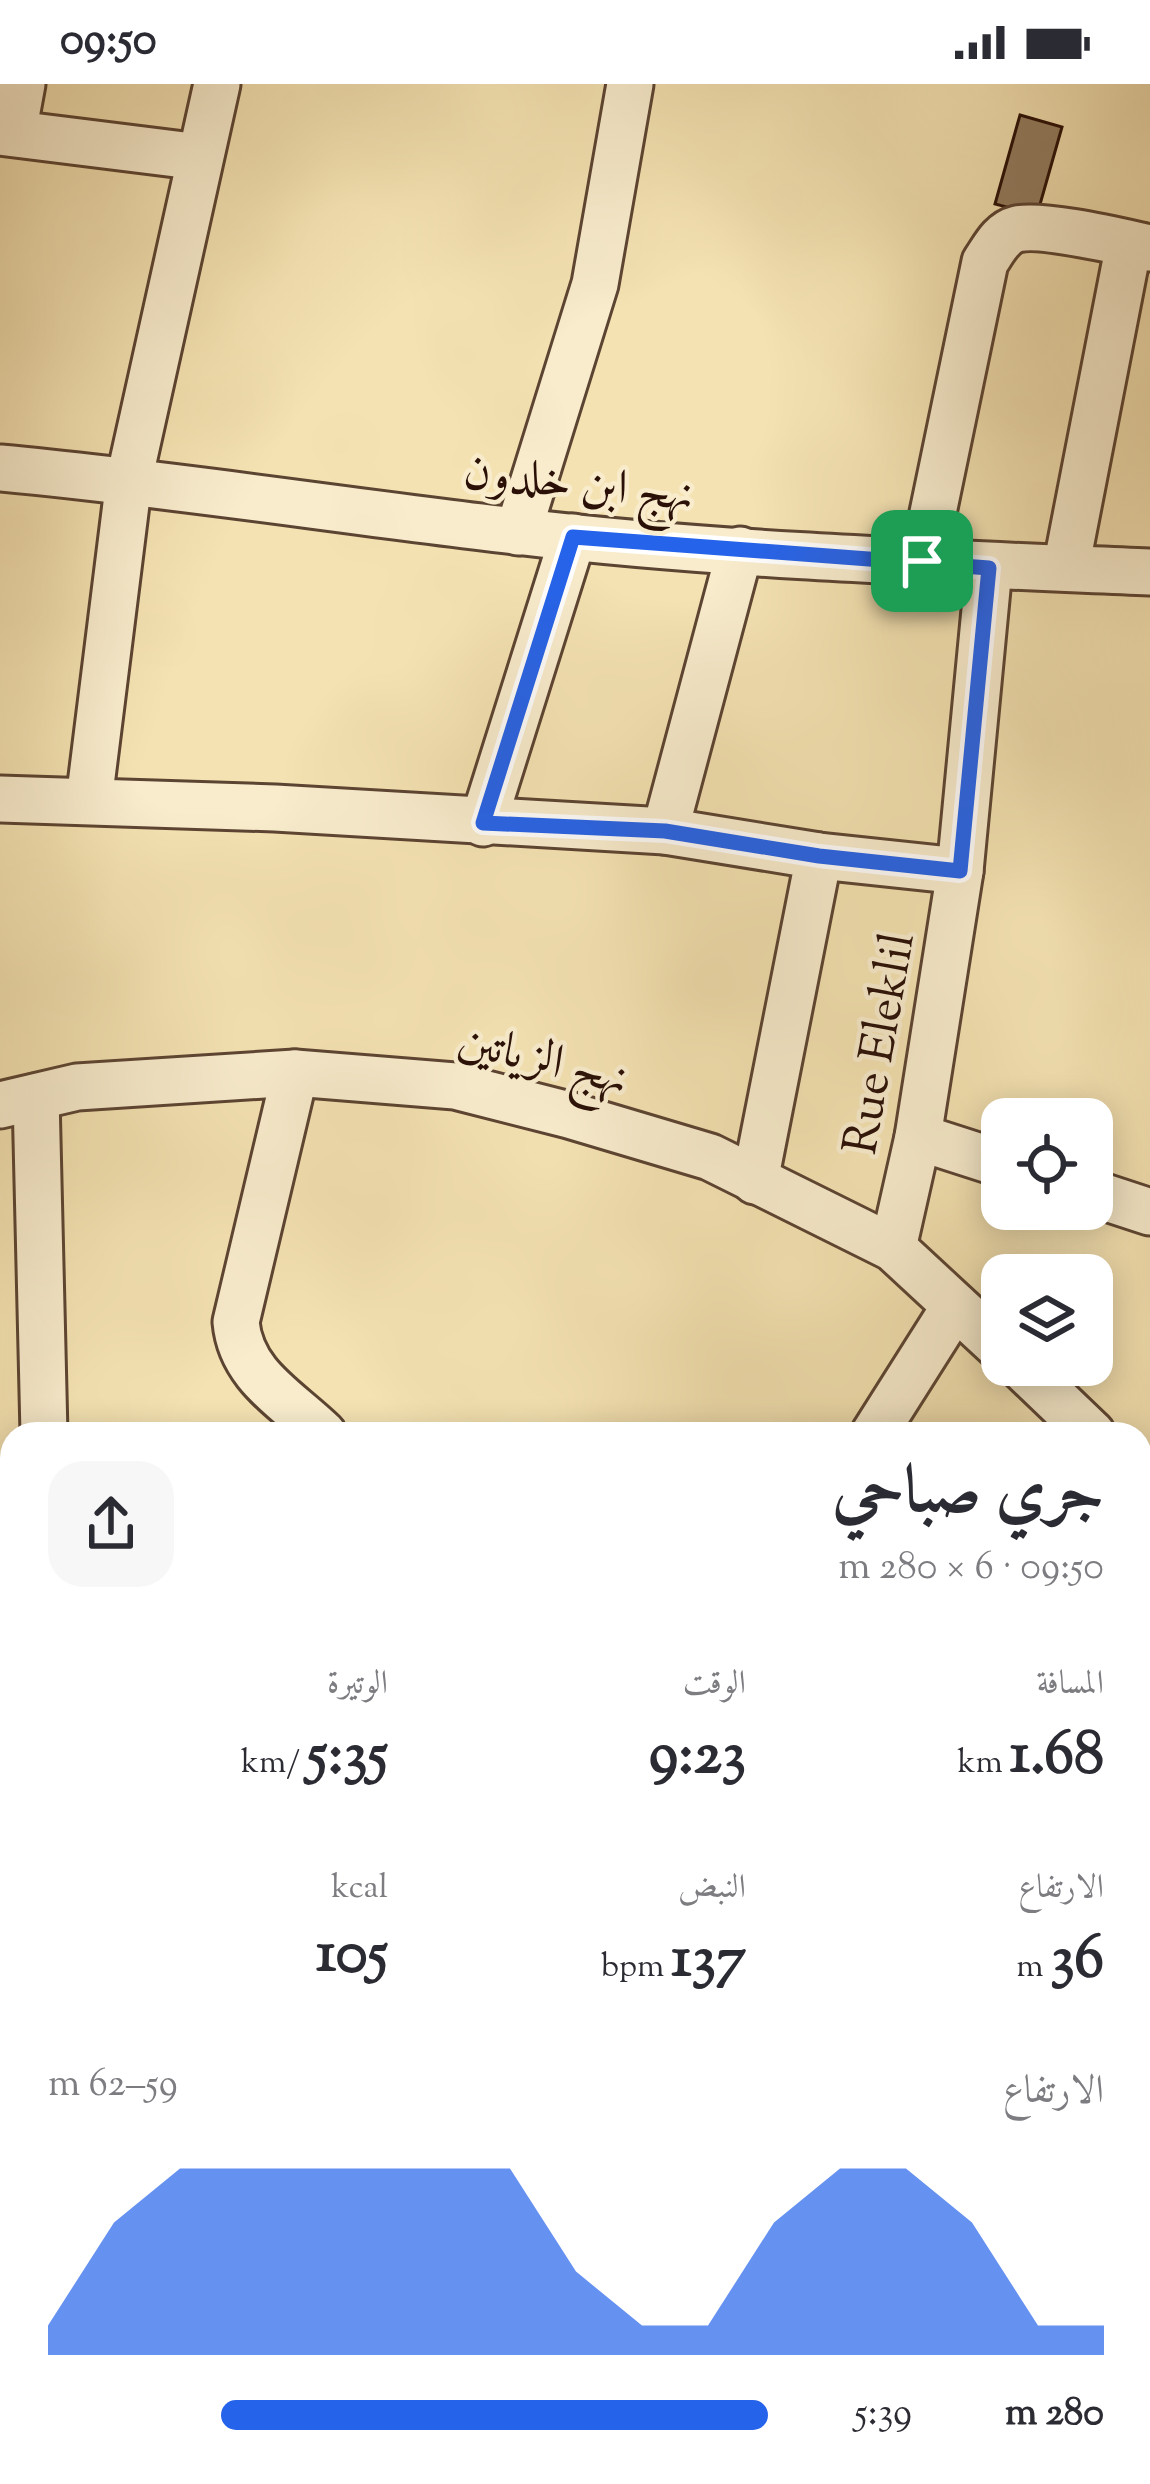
<!DOCTYPE html>
<html lang="ar">
<meta charset="utf-8">
<style>
body{margin:0;font-family:"Sorts Mill Goudy",Amiri,serif;background:#f7f7f7;color:#2b2b33;direction:rtl;height:100vh;display:flex;flex-direction:column;font-size:45px;white-space:nowrap}
*{box-sizing:border-box;margin:0}
p{font-size:39px;color:#7c7c81}
.icon{flex:none;width:66px;height:66px;fill:none;stroke:currentColor;stroke-width:2;stroke-linecap:round;stroke-linejoin:round}
.map{position:relative;flex:1;overflow:hidden;direction:ltr}
.details{position:absolute;left:0px;top:1338px;width:1152px;height:1062px;display:flex;flex-direction:column;background:#fff;border-radius:36px 36px 0 0;box-shadow:0 6px 30px #0003;direction:rtl}
.details>*{flex:none}
.controls{position:absolute;left:981px;top:1014px;display:grid;gap:24px}
.controls a{display:grid;place-items:center;width:132px;height:132px;border-radius:24px;background:#fff;box-shadow:0 6px 30px #0003;font-size:60px}
.pin{position:absolute;display:grid;place-items:center;width:102px;height:102px;color:#fff;margin:-51px;border-radius:24px;box-shadow:0 6px 18px #0006}
.round{display:grid;place-items:center;flex:none;width:126px;height:126px;border-radius:36px;background:#f7f7f7}
.overview{display:flex;align-items:center;justify-content:space-between;height:204px;padding:0 48px}
h1{font-size:66px;font-weight:700;line-height:90px}
.figures{display:grid;grid-template-columns:repeat(3,1fr);gap:18px;height:204px;padding:12px 48px}
.figures div{display:grid;align-content:center}
.figures b{font-size:60px;font-weight:700}
.figures small{font-size:33px;font-weight:400}
.figures p{font-size:33px}
.chart{height:336px;padding:24px 48px}
.chart p{display:flex;justify-content:space-between}
.chart svg{width:100%;height:216px;margin-top:12px;fill:#2563eb;opacity:.7}
ul{padding:0 48px;list-style:none;font-size:39px}
li{display:grid;grid-template-columns:192px 144px 1fr;align-items:center;height:90px}
li i{height:30px;border-radius:15px;background:#2563eb}
.status{display:flex;justify-content:space-between;align-items:center;height:84px;padding:0 60px;background:#fff;direction:ltr}
.status svg{height:33px;fill:currentColor}
.map>svg:first-child{display:block}
.building{fill:#937d60;stroke:#2a1007;stroke-width:3}
.lines{fill:none;stroke-linecap:round;stroke-linejoin:round}
.minor-casing{stroke:#5c4432;stroke-width:51}
.minor{stroke:#f8eccd;stroke-width:45}
.route-casing{stroke:#fff;stroke-width:24}
.route{stroke:#2563eb;stroke-width:15}
.labels{text-anchor:middle;stroke-width:9;stroke-linejoin:round;paint-order:stroke}
.street-label{font-size:48px;fill:#2a1007;stroke:#f8eccd}
</style>
<div class="status"><b>09:50</b><svg viewBox="0 0 49 12"><path d="M0 12V9h3v3zM5 12V6h3v6zM10 12V3h3v9zM15 12V0h3v12zM26 1h20v11H26zM47 4h2v5h-2z"/></svg></div>
<div class="map">
<svg width="1150" height="2400" viewBox="0 0 1150 2400">
<rect width="100%" height="100%" fill="#f4e2b2"/>
<filter id="stains"><feTurbulence type="fractalNoise" baseFrequency=".00167" numOctaves="4"/><feColorMatrix values="0 0 0 0 .2 0 0 0 0 .09 0 0 0 0 .02 0 0 0 .5 -.17"/></filter>
<radialGradient id="worn" r=".72"><stop offset=".6" stop-color="#630" stop-opacity="0"/><stop offset="1" stop-color="#630" stop-opacity=".3"/></radialGradient>
<polygon class="building" points="1020,31 1062,43 1037,131 995,120"/>
<g class="lines">
<g class="minor-casing">
<g id="minor">
<polyline points="0,48 200,73"/>
<polyline points="13,49 22,0"/>
<path d="M0,384C172,400 343,427 515,447C725,472 939,479 1150,488"/>
<polyline points="518,448 595,200 630,0"/>
<path d="M923,477L985,178C994,165 1001,149 1017,145C1042,139 1122,158 1150,164"/>
<polyline points="1066,484 1129,160"/>
<polyline points="0,715 275,724 665,747 819,772 960,787"/>
<polyline points="89,717 129,396 217,0"/>
<polyline points="483,739 573,453"/>
<polyline points="665,747 740,466"/>
<path d="M295,989L236,1238C241,1292 287,1315 323,1350"/>
<polyline points="36,1013 44,1350"/>
<polyline points="0,1021 77,1003 295,989 455,1002 569,1031 710,1073 893,1164 1002,1265"/>
<polyline points="918,1053 1002,1080"/>
<polyline points="755,1097 819,772"/>
<polyline points="1092,1109 1150,1128"/>
<polyline points="893,1164 918,1053 960,787 989,484"/>
<polyline points="1020,1281 1092,1350"/>
<polyline points="874,1350 955,1222"/>
<polyline points="1140,1397 1150,1406"/>
<polyline points="1140,2245 1150,2258"/>
<polyline points="380,2388 389,2400"/>
<polyline points="498,2388 508,2400"/>
<polyline points="831,2388 843,2400"/>
<polyline points="970,2400 982,2388"/>
</g>
</g>
<use href="#minor" class="minor"/>
</g>
<g class="lines">
<g class="route-casing">
<polygon id="route" points="573,453 989,484 960,787 819,772 665,747 483,739"/>
</g>
<use href="#route" class="route"/>
</g>
<g class="labels">
<g class="street-label">
<text transform="translate(579 397) rotate(6)" y="17">نهج ابن خلدون</text>
<text transform="translate(877 959) rotate(-80)" y="17">Rue Eleklil</text>
<text transform="translate(544 973) rotate(14)" y="17">نهج الزياتين</text>
</g>
</g>
<rect width="100%" height="100%" filter="url(#stains)"/>
<rect width="100%" height="100%" fill="url(#worn)"/>
</svg>
<div class="controls">
<a><svg class="icon" aria-label="locate" viewBox="0 0 24 24"><circle cx="12" cy="12" r="6"/><path d="M12 2v4M12 18v4M2 12h4M18 12h4"/></svg></a>
<a><svg class="icon" aria-label="layers" viewBox="0 0 24 24"><path d="M12 4l9 5-9 5-9-5zM3 14l9 5 9-5"/></svg></a>
</div>
<div class="pin" style="left:922px;top:477px;background:#1e9e55"><svg class="icon" aria-label="arrive" viewBox="0 0 24 24"><path d="M6 21V4h12l-3 4 3 4H6"/></svg></div>
<section class="details">
<div class="overview"><div><h1>جري صباحي</h1><p>09:50 · 6 × 280 m</p></div><a class="round"><svg class="icon" aria-label="share" viewBox="0 0 24 24"><path d="M12 15V3M7 8l5-5 5 5M5 13v7h14v-7"/></svg></a></div>
<div class="figures">
<div><p>المسافة</p><b>1.68<small> km</small></b></div>
<div><p>الوقت</p><b>9:23</b></div>
<div><p>الوتيرة</p><b>5:35<small> /km</small></b></div>
</div>
<div class="figures">
<div><p>الارتفاع</p><b>36<small> m</small></b></div>
<div><p>النبض</p><b>137<small> bpm</small></b></div>
<div><p>kcal</p><b>105</b></div>
</div>
<div class="chart"><p><span>الارتفاع</span>59–62 m</p>
<svg viewBox="0 0 160 44" preserveAspectRatio="none"><path d="M0 44V38L10 17L20 6L30 6L40 6L50 6L60 6L70 6L80 27L90 38L100 38L110 17L120 6L130 6L140 17L150 38L160 38V44z"/></svg>
</div>
<ul>
<li><b>280 m</b>5:39<i style="width:76%"></i></li>
</ul>
</section>
</div>
